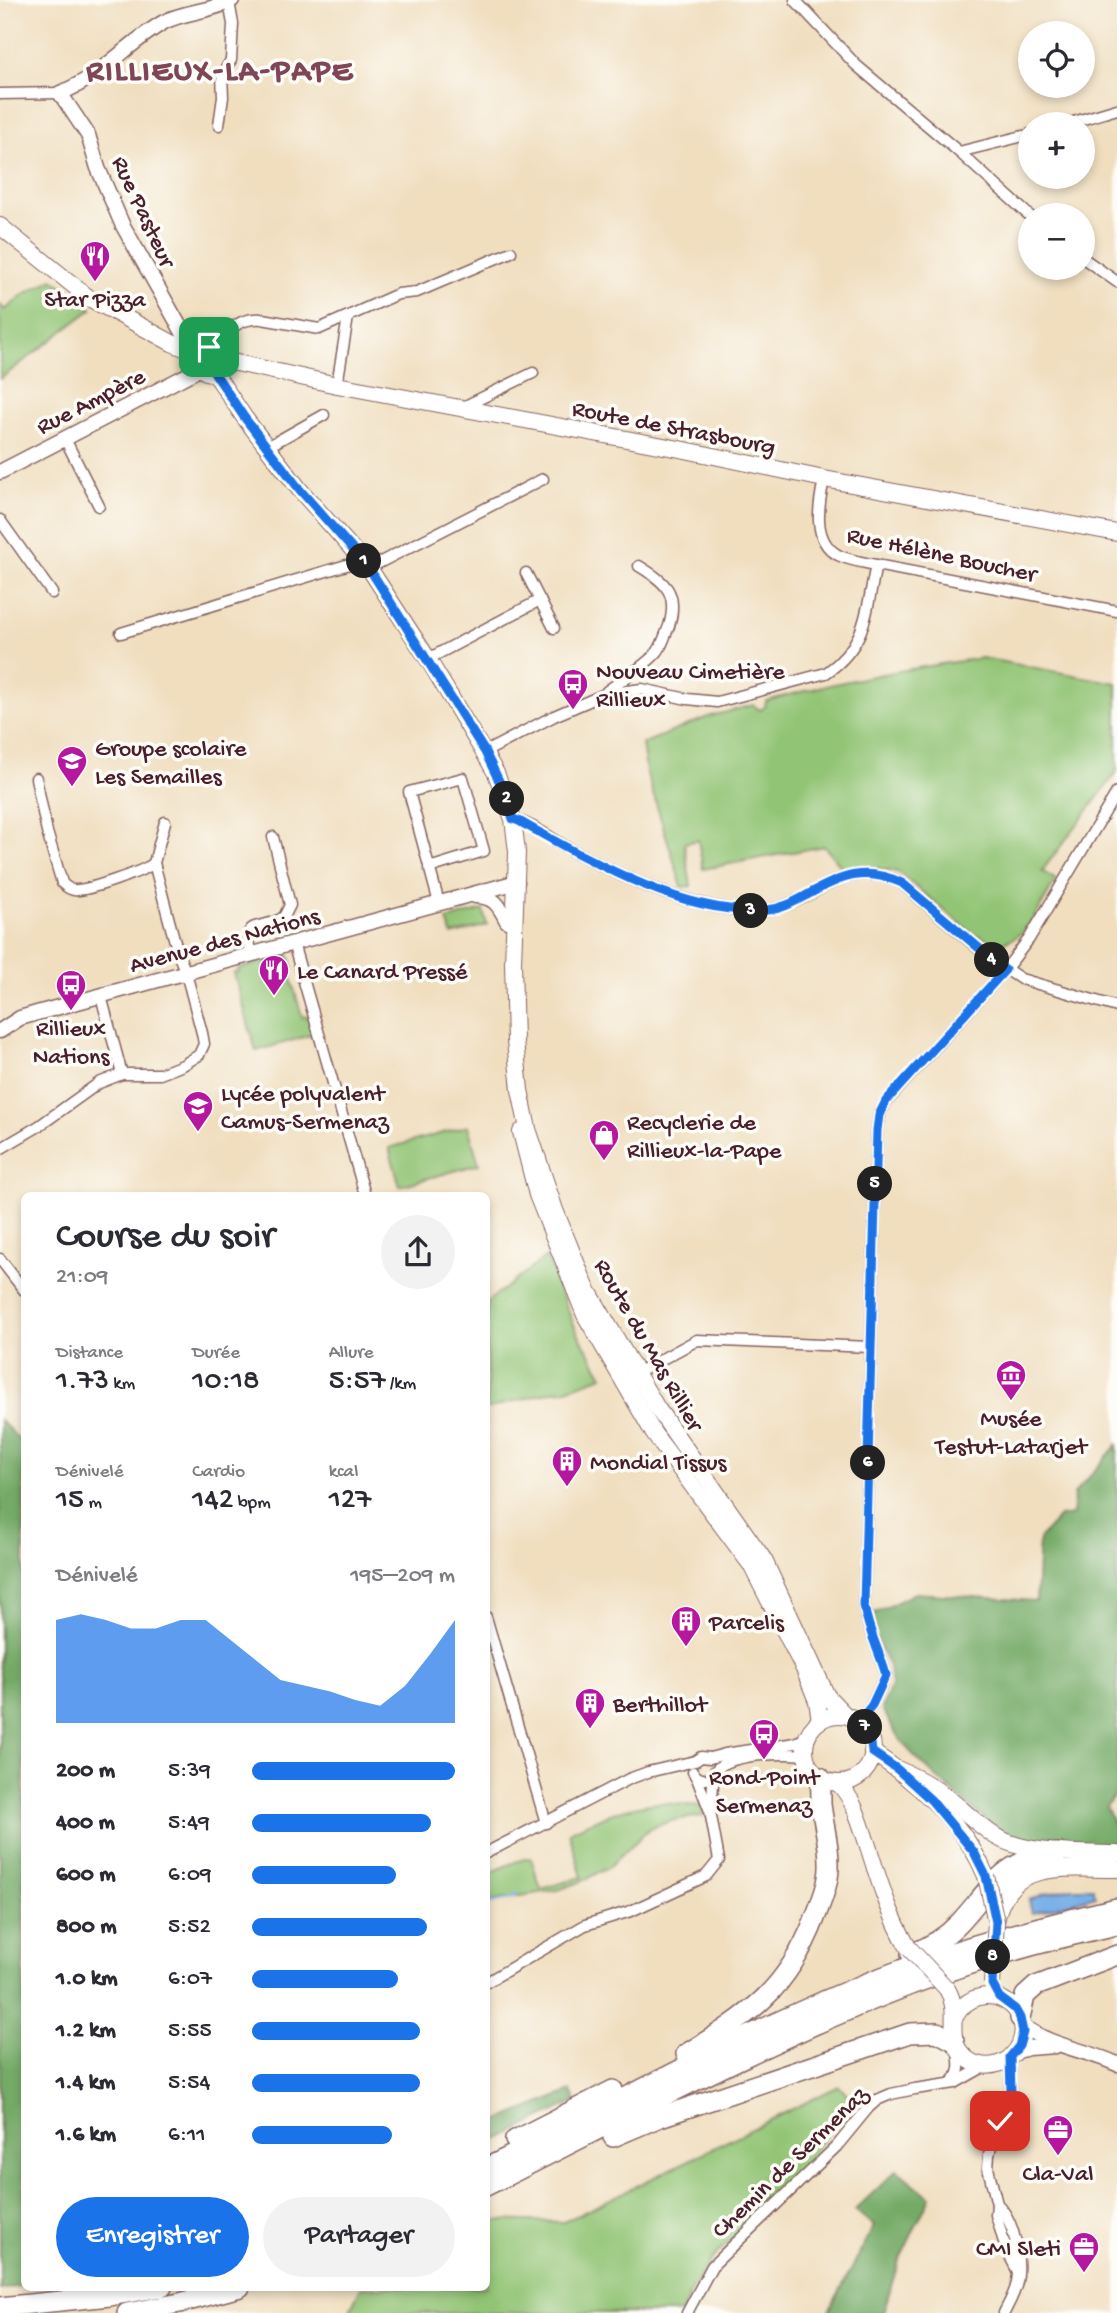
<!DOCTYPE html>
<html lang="fr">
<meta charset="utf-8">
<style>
body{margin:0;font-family:"Gochi Hand",sans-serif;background:#f2f2f3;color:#2b2b33;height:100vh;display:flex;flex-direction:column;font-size:26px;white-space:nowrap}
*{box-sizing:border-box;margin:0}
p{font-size:23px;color:#7c7c81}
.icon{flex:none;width:38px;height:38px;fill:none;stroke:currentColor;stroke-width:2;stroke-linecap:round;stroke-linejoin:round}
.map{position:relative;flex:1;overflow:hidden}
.side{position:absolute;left:21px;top:1192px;width:469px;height:1099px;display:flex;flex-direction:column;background:#fff;border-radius:10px;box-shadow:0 4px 10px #0003}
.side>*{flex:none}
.tools{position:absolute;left:1018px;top:21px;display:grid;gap:14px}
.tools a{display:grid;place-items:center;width:77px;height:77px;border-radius:50%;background:#fff;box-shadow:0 4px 10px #0003;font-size:35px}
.pin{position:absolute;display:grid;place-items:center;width:60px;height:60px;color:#fff;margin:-30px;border-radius:14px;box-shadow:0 4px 10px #0006}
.km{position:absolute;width:35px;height:35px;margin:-18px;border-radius:50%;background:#222;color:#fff;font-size:19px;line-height:35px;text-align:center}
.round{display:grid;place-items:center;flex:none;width:74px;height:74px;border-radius:37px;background:#f2f2f3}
.headline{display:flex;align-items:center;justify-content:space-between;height:119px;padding:0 35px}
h1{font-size:38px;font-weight:600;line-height:52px}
.figures{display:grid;grid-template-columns:repeat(3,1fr);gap:10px;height:119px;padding:7px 35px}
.figures div{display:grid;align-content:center}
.figures b{font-size:30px;font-weight:600}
.figures small{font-size:19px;font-weight:400}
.figures p{font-size:19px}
.chart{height:196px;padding:14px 35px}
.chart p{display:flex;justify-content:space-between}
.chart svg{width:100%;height:126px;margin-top:7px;fill:#1a73e8;opacity:.7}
.primary-button{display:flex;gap:14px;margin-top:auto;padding:14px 35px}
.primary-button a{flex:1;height:80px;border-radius:42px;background:#1a73e8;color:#fff;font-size:28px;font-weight:600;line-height:80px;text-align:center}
.primary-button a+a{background:#f2f2f3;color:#2b2b33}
ul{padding:0 35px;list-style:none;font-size:23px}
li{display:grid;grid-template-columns:112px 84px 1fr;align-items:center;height:52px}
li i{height:18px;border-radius:9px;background:#1a73e8}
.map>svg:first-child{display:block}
.green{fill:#92c475;stroke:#6e7250;stroke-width:2}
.forest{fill:#75aa66;stroke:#606448;stroke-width:2}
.water{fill:#79b0e8;stroke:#62688a;stroke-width:2}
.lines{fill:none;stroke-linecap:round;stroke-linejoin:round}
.stream{stroke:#79b0e8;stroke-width:2.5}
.minor-casing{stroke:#84625f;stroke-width:13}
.tertiary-casing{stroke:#84625f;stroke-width:17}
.secondary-casing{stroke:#84625f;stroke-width:18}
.motorway-casing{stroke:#84625f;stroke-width:22}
.minor{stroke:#fff;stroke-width:10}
.tertiary{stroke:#fff;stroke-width:14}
.secondary{stroke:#fff;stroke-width:16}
.motorway{stroke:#fff;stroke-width:19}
.secondary-bridge-casing{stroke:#84625f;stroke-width:18;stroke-linecap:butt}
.secondary-bridge{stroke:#fff;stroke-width:16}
.route-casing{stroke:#fff;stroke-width:14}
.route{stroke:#1a73e8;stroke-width:9}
.labels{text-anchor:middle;stroke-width:7;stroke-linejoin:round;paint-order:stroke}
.street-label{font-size:24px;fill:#4a1f2b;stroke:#fdfcf7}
.poi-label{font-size:24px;fill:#4a1f2b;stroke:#fdfcf7;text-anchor:start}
.district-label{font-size:32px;font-weight:bold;letter-spacing:2px;fill:#7f4658;stroke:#fdfcf7}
</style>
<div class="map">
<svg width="1117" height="2313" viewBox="0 0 1117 2313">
<rect width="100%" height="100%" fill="#fdfcf7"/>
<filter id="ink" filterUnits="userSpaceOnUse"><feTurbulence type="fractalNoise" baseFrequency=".0143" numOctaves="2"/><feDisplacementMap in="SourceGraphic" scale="14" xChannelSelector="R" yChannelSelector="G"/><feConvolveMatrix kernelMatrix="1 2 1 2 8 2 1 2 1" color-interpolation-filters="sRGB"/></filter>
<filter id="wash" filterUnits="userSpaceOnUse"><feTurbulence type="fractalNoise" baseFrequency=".00686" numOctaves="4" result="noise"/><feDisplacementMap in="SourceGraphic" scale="28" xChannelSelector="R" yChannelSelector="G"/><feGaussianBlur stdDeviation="1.57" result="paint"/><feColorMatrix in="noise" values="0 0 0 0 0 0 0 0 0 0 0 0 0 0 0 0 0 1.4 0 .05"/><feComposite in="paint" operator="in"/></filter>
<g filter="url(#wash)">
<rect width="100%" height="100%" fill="#f0debf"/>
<g class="green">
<polygon points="53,279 92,309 0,379 0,305 5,310 24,294"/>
<path d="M982,658L1117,683V772L1042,871L1056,880C1039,907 1019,962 979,935L977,937L898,872L865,866L843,869L824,846L703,869L698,840L684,843L691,886L682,887L646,771L642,744L708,717L753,705L760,710L765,707L766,701C838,681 909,668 982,658Z"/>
<polygon points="483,910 487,925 452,935 447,920"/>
<polygon points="289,955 293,969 289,971 302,1017 309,1016 314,1034 256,1051 234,973 239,972 238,969"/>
<polygon points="468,1126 479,1164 400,1186 389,1148"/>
<polygon points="546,1257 576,1330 603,1376 564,1390 553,1391 487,1409 487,1302"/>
<path d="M660,1803L702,1806L703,1816L674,1820L650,1828L608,1868L580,1882L558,1890L487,1901V1874C502,1869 515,1859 531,1858L541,1889L582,1877L569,1832C598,1818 627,1805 660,1803Z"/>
<polygon points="839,2086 852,2100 802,2168 712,2259 692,2288 682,2313 354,2313 350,2310 361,2287 486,2287 487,2220 564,2222"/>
</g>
<g class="forest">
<polygon points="0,1420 24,1445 24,2285 0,2290"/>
<path d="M1117,1445V1792L1106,1807L1117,1831V1844C1081,1843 1043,1845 1009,1833C989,1827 916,1760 902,1742C894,1732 889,1720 882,1709L891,1686L889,1666L865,1618L915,1593L1036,1601L1039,1539L1059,1517L1073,1515L1074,1494Z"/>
<polygon points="571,2091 576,2101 487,2145 487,2125"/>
<polygon points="897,2170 930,2197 898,2263 883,2313 828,2313 874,2226 855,2210"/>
</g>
<polygon class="water" points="1072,1888 1093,1888 1096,1896 1032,1913 1029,1900 1044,1894"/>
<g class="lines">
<polyline class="stream" points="486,1904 515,1897 518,1892"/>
</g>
</g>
<g filter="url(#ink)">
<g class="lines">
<g class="minor-casing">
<g id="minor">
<polyline points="795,0 856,65 959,152 1031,217"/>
<polyline points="0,94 60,93"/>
<polyline points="1067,124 1117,109"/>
<polyline points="219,125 223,97 222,75 231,60 233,24 229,2"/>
<polyline points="959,152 1031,134"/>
<polyline points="1083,258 1117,282"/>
<path d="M214,347C227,331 239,317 262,319L319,329L398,294L417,292L511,252"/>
<polyline points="337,385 348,317"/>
<polyline points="463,407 533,373"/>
<polyline points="65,439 99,506"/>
<polyline points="267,447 324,415"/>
<path d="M824,479C819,503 811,540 838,555C850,561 863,562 876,565L1117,611"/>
<polyline points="0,520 52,593"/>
<polyline points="369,568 543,479"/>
<polyline points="526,573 554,628"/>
<polyline points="121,633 363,560"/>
<polyline points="428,659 540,600"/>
<path d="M607,691C622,680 647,665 658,651C663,644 666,633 669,626C679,592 665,582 639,566"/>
<path d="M485,752L554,716L605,694L642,689L687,699L717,702L826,673C868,644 866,610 876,565"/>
<path d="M36,778L47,832L62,883C66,887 71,891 77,890C89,890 145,871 154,863"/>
<path d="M513,819C531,823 561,845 579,854C631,882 691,908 751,911C812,914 834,852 902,883L992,960L1021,979L1117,1007"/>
<polyline points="429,868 484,851 463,778 409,792 439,903"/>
<polyline points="293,943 365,1195"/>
<path d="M251,955C241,915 260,933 284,917L290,905L273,837"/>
<polyline points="101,996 122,1074"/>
<polyline points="0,1149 39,1126 99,1083 122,1074 160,1074 183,1065 199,1055 204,1044 202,1033 186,973 179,956 170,924 154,863 165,822"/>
<polyline points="0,1259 24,1290"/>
<polyline points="631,1376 697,1340 871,1347"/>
<polyline points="486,1617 546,1823"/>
<path d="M859,1721L872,1705L886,1675C879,1650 868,1631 864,1605L877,1130L879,1115L886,1102L1005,970L1029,939L1117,792"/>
<path d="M693,1772C697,1779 703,1781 710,1778C713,1775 714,1771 717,1769C732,1753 785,1753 805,1755"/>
<polyline points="711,1809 714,1773"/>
<polyline points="486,1853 629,1779 648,1772 695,1761 701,1757 710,1758 725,1754 795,1743 806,1738"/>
<polyline points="487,1982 585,1925 631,1911 706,1876 719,1860 710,1811 696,1776"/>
<polyline points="1010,2057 1011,2092 1006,2113 995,2129 989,2155 988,2168 997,2204 996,2215 1006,2249 1017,2270"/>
<path d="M951,2083C961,2074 960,2065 958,2052"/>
<path d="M997,2204C1015,2221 1021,2258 1017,2282C1015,2293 1009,2303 1004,2313"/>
<polyline points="687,2313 712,2266 837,2146 869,2107 877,2100 891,2094 915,2089 955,2083 985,2066"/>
</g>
</g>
<g class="tertiary-casing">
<g id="tertiary">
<path d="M188,349L185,336L122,224L98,168L88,135L60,93C101,78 127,43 164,22C185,11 211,12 232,0"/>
<polyline points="0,472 201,368"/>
<path d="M475,896C494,896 499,905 507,921"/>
<polyline points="0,1031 20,1018 37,1013 517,882"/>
<path d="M1022,2025C1050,2047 1085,2049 1117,2064"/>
<polyline points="1015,2052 1028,2048 1055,2046"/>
</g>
</g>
<g class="secondary-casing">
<g id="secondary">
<polyline points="0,226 89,298 172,343 199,354"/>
<circle cx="211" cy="360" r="13"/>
<polyline points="223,360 337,385 685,450 824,479 1117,533"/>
<polyline points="214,372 244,417 300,490 369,568 428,659 496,773 513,819 517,852 513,963 515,1041 520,1090 528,1129 555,1210 586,1287 657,1408 764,1560 827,1696 845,1715"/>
<polyline points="521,1132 537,1195 585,1315 654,1434 751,1565 804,1669 817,1701 820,1720"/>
<circle cx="839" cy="1749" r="34"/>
<path d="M872,1752C917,1782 965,1824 986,1876"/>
<path d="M897,1769C912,1775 926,1782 940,1792C959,1805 975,1823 995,1836C1025,1855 1082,1853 1117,1854"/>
<path d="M838,1783C855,1800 860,1823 868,1846C879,1881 890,1916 908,1947"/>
<path d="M996,1922C1007,1857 1066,1870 1117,1869"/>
<path d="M947,1989C962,2013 944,2036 963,2055C972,2065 986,2068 998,2064C1006,2062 1014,2055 1018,2048C1040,2006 979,1973 955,2017"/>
</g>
</g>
<g class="motorway-casing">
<g id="motorway">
<path d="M911,1954C930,1947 946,1937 960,1922C977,1904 991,1881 1013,1867C1027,1858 1043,1855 1059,1853"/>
<polyline points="1020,2018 1025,1996 1036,1986 1117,1955"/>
<path d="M686,2054C750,2014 787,1991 815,1918C821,1902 829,1884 829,1867C830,1845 823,1825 821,1803C821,1794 821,1786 820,1777"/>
<polyline points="613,2137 660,2117 910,2033 937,2032 954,2041"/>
<polyline points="515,2140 613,2090"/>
<path d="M486,2168C623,2102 756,2024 898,1971C970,1944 1043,1925 1117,1908"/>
<path d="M486,2186C627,2116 766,2040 913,1984C979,1959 1048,1940 1117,1925"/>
<polyline points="0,2307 110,2296 162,2287"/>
<polyline points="127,2313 180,2303 240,2287"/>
</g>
</g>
<use href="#minor" class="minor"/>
<use href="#tertiary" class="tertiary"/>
<use href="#secondary" class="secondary"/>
<use href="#motorway" class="motorway"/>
<g class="secondary-bridge-casing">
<g id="secondary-bridge">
<polyline points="986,1876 996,1922 992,1984"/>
<polyline points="908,1947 947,1989"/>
</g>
</g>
<use href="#secondary-bridge" class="secondary-bridge"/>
</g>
</g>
<g class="lines" filter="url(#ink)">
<g class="route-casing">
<path id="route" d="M209,347L221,352L223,364L214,372L244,417L300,490L369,568L485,752L503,789L513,819L519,821C587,859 686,917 767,910C782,909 794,902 807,895C841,876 864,866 902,883L1005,970L886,1101L879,1115L877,1130L864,1605C868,1631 879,1650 886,1675L872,1705L859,1721L870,1735L872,1752L897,1769L931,1800L974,1852L986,1876L996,1922L992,1984L999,1997L1015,2009L1020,2018L1023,2032L1019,2046L1010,2057L1011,2092L1006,2113L1000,2121"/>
</g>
<use href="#route" class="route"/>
</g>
<defs>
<g id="restaurant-pin" transform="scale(1.575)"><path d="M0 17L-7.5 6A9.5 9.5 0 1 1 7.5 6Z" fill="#b5179e" stroke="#fdfcf7"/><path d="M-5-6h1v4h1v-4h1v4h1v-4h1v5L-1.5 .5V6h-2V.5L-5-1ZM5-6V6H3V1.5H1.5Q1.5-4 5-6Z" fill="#fff"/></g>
<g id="bus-pin" transform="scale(1.575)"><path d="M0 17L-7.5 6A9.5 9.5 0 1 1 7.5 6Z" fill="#b5179e" stroke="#fdfcf7"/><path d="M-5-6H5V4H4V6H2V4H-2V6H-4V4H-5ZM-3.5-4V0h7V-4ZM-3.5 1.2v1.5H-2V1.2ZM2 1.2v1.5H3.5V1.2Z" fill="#fff"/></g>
<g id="school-pin" transform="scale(1.575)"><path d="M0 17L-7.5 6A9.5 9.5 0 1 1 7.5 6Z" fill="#b5179e" stroke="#fdfcf7"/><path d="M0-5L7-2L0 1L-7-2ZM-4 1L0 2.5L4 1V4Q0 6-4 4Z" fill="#fff"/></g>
<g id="shop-pin" transform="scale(1.575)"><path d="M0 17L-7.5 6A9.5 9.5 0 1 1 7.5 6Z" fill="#b5179e" stroke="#fdfcf7"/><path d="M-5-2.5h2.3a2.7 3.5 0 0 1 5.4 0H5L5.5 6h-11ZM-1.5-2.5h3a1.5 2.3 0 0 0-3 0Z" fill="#fff"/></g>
<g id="museum-pin" transform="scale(1.575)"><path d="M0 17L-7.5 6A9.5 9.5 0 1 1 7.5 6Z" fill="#b5179e" stroke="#fdfcf7"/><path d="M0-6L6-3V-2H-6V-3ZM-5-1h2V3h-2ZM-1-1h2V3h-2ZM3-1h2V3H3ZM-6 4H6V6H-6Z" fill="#fff"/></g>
<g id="building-pin" transform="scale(1.575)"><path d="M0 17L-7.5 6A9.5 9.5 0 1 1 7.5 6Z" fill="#b5179e" stroke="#fdfcf7"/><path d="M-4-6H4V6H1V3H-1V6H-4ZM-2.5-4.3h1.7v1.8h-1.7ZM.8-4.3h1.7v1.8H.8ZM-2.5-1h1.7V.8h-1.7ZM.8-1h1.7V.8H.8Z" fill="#fff"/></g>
<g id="office-pin" transform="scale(1.575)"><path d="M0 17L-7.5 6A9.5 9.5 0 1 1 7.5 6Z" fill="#b5179e" stroke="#fdfcf7"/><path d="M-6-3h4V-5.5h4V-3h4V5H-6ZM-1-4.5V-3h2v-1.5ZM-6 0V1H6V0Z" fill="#fff"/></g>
</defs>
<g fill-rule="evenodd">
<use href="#restaurant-pin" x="95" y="256"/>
<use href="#bus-pin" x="573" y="684"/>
<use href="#school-pin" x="72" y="761"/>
<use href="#restaurant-pin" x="274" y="970"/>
<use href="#bus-pin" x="71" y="985"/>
<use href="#school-pin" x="198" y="1106"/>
<use href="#shop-pin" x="604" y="1135"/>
<use href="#museum-pin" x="1011" y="1375"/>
<use href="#building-pin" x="567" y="1461"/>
<use href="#building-pin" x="686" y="1621"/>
<use href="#building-pin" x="590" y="1703"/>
<use href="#bus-pin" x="764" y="1734"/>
<use href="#office-pin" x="1058" y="2130"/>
<use href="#office-pin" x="1084" y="2247"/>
</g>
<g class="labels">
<g class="street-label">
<text transform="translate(145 211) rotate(65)" y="8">Rue Pasteur</text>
<text transform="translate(90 400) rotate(-27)" y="8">Rue Ampère</text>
<text transform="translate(674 426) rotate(11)" y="8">Route de Strasbourg</text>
<text transform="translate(942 553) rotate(12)" y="8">Rue Hélène Boucher</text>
<text transform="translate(224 939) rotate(-15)" y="8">Avenue des Nations</text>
<text transform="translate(650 1344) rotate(60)" y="8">Route du Mas Rillier</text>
<text transform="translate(789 2161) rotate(-44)" y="8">Chemin de Sermenaz</text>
</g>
<g class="poi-label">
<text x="95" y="306" text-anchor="middle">Star Pizza</text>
<text x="596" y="678">Nouveau Cimetière<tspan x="596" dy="28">Rillieux</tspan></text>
<text x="95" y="755">Groupe scolaire<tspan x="95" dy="28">Les Semailles</tspan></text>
<text x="297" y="978">Le Canard Pressé</text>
<text x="71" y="1035" text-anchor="middle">Rillieux<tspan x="71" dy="28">Nations</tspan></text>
<text x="221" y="1100">Lycée polyvalent<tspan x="221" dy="28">Camus-Sermenaz</tspan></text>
<text x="627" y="1129">Recyclerie de<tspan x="627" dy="28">Rillieux-la-Pape</tspan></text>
<text x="1011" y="1425" text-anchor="middle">Musée<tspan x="1011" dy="28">Testut-Latarjet</tspan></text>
<text x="590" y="1469">Mondial Tissus</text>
<text x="709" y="1629">Parcelis</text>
<text x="613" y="1711">Berthillot</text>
<text x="764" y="1784" text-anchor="middle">Rond-Point<tspan x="764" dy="28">Sermenaz</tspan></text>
<text x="1058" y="2180" text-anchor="middle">Cla-Val</text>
<text x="1061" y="2255" text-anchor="end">CMI Sleti</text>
</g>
<g class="district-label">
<text x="220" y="79">RILLIEUX-LA-PAPE</text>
</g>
</g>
</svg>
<div class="tools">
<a><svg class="icon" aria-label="locate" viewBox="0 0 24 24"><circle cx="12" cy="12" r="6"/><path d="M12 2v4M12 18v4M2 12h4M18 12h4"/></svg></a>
<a>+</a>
<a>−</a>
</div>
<div class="pin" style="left:209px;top:347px;background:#1e9e55"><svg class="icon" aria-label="arrive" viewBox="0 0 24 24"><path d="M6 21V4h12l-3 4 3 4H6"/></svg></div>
<div class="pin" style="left:1000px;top:2121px;background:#d93025"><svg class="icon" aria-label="check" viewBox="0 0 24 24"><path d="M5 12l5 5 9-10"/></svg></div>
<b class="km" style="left:364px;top:561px">1</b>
<b class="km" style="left:507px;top:799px">2</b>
<b class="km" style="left:751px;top:911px">3</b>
<b class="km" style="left:992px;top:960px">4</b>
<b class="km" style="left:875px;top:1184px">5</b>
<b class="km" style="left:868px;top:1463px">6</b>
<b class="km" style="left:865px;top:1727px">7</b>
<b class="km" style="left:993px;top:1957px">8</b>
<section class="side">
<div class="headline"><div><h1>Course du soir</h1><p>21:09</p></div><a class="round"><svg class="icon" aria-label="share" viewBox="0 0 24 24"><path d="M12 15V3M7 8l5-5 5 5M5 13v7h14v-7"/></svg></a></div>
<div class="figures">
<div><p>Distance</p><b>1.73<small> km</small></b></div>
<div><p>Durée</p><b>10:18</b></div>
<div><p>Allure</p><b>5:57<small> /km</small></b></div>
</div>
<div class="figures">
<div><p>Dénivelé</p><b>15<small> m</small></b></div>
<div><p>Cardio</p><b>142<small> bpm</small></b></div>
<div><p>kcal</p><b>127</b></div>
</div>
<div class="chart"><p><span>Dénivelé</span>195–209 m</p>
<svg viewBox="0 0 160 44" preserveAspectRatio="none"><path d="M0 44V8L10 6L20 8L30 11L40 11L50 8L60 8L70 15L80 22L90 29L100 31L110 33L120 36L130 38L140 31L150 20L160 8V44z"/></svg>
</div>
<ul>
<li><b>200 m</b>5:39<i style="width:100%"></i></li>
<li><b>400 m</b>5:49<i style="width:88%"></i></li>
<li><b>600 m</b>6:09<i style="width:71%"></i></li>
<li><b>800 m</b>5:52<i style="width:86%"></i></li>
<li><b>1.0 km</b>6:07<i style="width:72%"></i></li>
<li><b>1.2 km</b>5:55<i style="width:83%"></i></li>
<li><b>1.4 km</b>5:54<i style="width:83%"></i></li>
<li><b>1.6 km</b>6:11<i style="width:69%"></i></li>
</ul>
<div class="primary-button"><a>Enregistrer</a><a>Partager</a></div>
</section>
</div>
